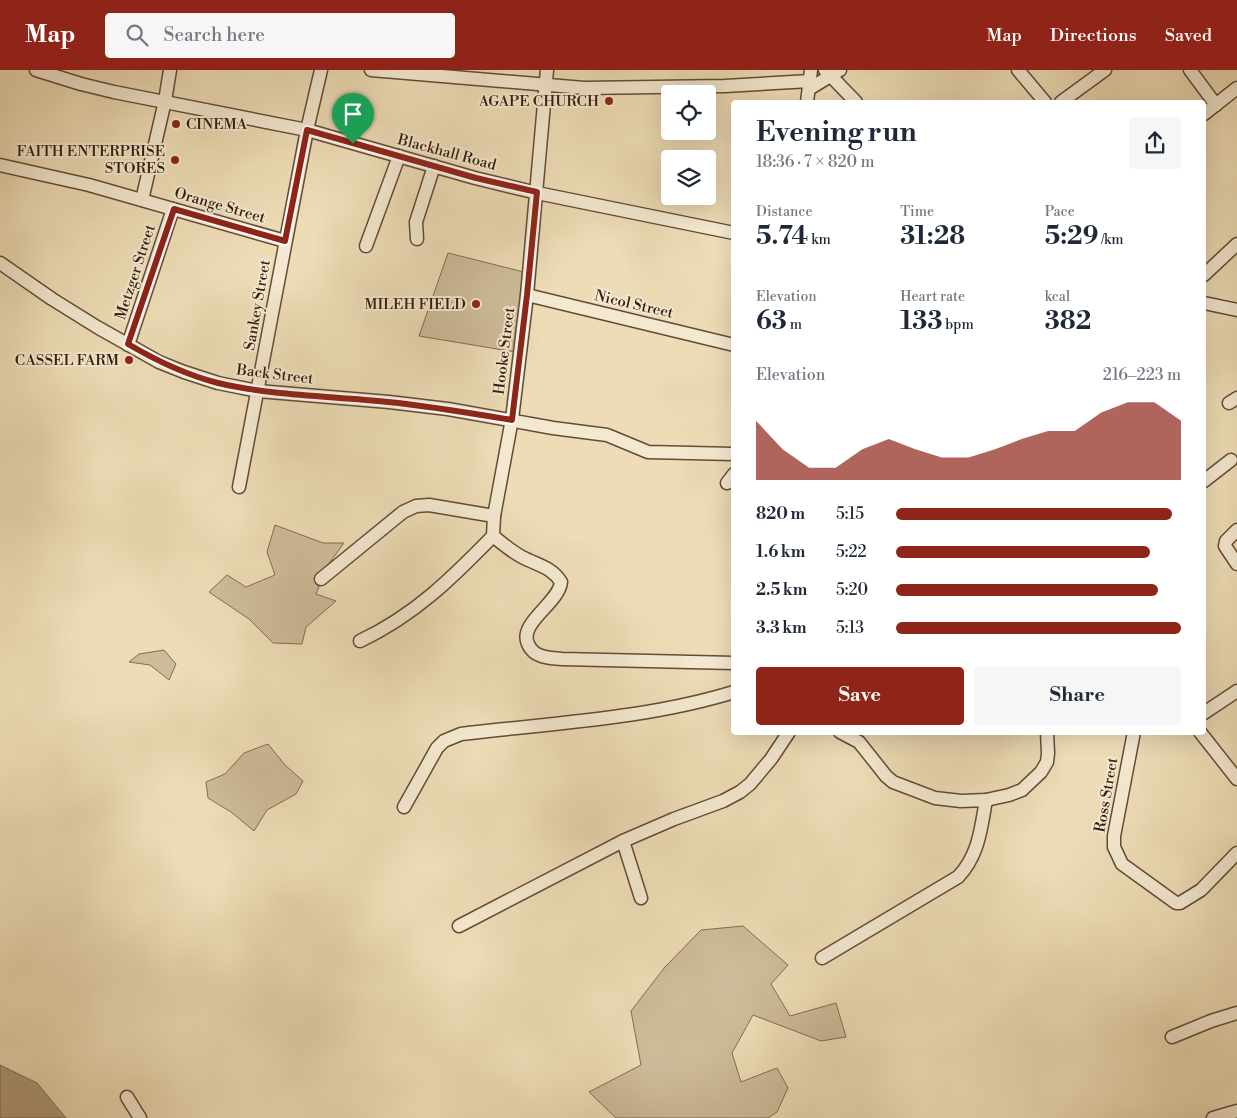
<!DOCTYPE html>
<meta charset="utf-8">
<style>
body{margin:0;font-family:"Libre Bodoni",serif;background:#f6f6f7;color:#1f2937;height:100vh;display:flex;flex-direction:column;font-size:19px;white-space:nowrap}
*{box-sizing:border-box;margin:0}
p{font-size:16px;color:#747a83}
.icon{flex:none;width:28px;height:28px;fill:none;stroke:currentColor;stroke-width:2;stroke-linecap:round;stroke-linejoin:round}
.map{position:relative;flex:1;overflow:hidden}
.panel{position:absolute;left:731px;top:30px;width:475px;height:635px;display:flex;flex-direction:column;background:#fff;border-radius:5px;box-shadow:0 5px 20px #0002}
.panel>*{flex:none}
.buttons{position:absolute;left:661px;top:15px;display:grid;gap:10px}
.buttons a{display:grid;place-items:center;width:55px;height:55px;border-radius:5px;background:#fff;box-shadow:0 5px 20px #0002;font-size:25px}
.pin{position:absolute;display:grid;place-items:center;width:42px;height:42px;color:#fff;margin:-51px -21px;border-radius:50% 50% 50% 0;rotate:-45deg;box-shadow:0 0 5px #0007}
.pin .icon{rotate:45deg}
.round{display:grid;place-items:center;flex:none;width:52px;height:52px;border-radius:5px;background:#f6f6f7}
.summary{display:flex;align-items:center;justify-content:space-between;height:85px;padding:0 25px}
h1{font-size:28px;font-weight:800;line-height:38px}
.metrics{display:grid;grid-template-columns:repeat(3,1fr);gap:8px;height:85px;padding:5px 25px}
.metrics div{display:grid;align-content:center}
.metrics b{font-size:25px;font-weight:800}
.metrics small{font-size:14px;font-weight:400}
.metrics p{font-size:14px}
.chart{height:140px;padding:10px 25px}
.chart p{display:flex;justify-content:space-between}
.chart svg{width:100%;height:90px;margin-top:5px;fill:#8f2418;opacity:.7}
.button{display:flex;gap:10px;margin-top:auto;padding:10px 25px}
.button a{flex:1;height:58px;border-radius:5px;background:#8f2418;color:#fff;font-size:20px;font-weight:800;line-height:58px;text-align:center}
.button a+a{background:#f6f6f7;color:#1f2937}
ul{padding:0 25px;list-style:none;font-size:16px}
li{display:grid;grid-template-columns:80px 60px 1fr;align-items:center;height:38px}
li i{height:12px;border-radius:6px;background:#8f2418}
header{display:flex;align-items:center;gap:30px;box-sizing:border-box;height:70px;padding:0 25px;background:#8f2418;color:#fff}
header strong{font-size:24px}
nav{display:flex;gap:28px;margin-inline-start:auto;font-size:18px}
.search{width:350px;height:45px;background:#f6f6f7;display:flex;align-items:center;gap:12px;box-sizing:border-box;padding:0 18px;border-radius:5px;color:#747a83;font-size:19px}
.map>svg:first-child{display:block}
.green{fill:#cebb99;stroke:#826c52}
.water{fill:#ae9b7c;stroke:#7e684f}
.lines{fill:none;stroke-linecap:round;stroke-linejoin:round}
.minor-casing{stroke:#634c36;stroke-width:15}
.minor{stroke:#f3e8d0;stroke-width:12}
.route-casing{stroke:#fff;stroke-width:10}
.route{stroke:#8f2418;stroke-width:6}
.poi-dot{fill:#8f2418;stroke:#f3e8d0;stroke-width:2}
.labels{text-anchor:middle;stroke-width:4;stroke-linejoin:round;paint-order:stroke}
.poi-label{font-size:15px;fill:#351c0b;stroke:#f3e8d0;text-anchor:end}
.street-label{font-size:15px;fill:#351c0b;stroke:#f3e8d0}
</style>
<header>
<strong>Map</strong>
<div class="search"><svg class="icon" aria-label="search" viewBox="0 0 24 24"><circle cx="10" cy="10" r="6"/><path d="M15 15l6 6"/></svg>Search here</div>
<nav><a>Map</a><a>Directions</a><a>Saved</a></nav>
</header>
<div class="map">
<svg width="1237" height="1048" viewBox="0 0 1237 1048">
<rect width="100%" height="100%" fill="#eddcb6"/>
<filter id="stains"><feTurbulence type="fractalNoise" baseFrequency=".004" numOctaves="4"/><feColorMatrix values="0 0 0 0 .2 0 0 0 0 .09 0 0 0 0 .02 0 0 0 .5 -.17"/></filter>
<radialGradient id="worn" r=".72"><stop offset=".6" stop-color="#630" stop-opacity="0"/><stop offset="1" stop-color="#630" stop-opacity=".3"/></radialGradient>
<g class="green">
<polygon points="448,183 528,203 515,282 419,266"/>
<polygon points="275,455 323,473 344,473 328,495 316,524 336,531 306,557 302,574 273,573 249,549 209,522 227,505 246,517 275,505 267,482"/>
<polygon points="164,580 176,594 169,610 150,595 129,592 139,584"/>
<polygon points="268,674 285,695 303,711 296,724 267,740 254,761 231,742 208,728 206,712 225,704 244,683"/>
<polygon points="743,856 788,895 771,914 790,946 836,933 846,967 821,971 753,945 732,983 741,1012 777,998 788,1018 777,1042 768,1048 616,1048 589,1022 641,995 631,941 665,897 701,860"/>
</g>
<polygon class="water" points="0,995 37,1013 66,1048 0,1048"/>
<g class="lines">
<g class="minor-casing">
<g id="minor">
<polyline points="36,0 81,14 114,22 307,60 475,108 537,123 734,163"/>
<polyline points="371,0 584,18 725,16 810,11"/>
<polyline points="825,0 856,32"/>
<polyline points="1018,0 1045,32"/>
<polyline points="1190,0 1216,35"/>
<polyline points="809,19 840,0"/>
<polyline points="807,32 811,0"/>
<polyline points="1061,32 1105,0"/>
<polyline points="1204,44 1237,18"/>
<polyline points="0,95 89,115 285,171"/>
<polyline points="142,130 165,31 170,0"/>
<polyline points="417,169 416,152 434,96"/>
<polyline points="366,176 399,86"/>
<polyline points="0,193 52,229 97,257 159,292 184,302 218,313 258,321 389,332 448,339 553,358 607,365 648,382 734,384"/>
<polyline points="1204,205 1237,174"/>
<polyline points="527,225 734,275"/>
<polyline points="1204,233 1237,240"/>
<polyline points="128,275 173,139"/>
<polyline points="1229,333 1237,328"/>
<polyline points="1204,411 1231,390"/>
<polyline points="727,413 734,404"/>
<polyline points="239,417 307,60 321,0"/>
<polyline points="1237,460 1226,471 1225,476 1237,494"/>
<polyline points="493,466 494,446 512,349 527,225 547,0"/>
<path d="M493,466C503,474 511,481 522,487C537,495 552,497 561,512C559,533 518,553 528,574C534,588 549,588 562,589L734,593"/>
<polyline points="321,509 403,442 416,436 429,435 494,446"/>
<path d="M360,571C415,545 452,508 493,466"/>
<polyline points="1204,643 1237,621"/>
<polyline points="840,662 859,672 886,706 893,712 935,728 961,731 986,730 1009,725 1022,720 1041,702 1047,692 1048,683 1047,662"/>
<polyline points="1134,662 1114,766 1114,777 1122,794 1176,833 1180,833 1201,820 1237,783"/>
<polyline points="1200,662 1237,709"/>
<path d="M404,737L437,678L444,671L461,664C552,653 646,649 734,622"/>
<polyline points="623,771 641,828"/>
<polyline points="459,856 623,771 674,749 723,731 740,722 750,714 771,689 789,662"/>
<path d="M822,888L958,807C979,785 981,758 986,730"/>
<polyline points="1172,967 1211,951 1237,943"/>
<polyline points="127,1027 140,1048"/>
<polyline points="1213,1048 1237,1041"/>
</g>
</g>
<use href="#minor" class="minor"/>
</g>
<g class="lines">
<g class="route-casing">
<path id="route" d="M307,60L476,108L537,122L527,225L512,350C470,343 429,336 388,332C332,326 273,326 218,313C186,305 157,291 128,274L174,139L285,171Z"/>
</g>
<use href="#route" class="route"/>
</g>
<g class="poi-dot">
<circle cx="609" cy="31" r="5"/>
<circle cx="176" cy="54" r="5"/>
<circle cx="175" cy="90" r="5"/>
<circle cx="476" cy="234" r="5"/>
<circle cx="129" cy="290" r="5"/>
</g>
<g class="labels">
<g class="poi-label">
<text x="599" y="36">AGAPE CHURCH</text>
<text x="186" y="59" text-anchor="start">CINEMA</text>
<text x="165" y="86">FAITH ENTERPRISE<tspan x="165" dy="17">STORES</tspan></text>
<text x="466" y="239">MILEH FIELD</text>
<text x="119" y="295">CASSEL FARM</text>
</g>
<g class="street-label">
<text transform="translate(447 82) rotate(15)" y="5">Blackhall Road</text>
<text transform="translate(220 135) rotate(16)" y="5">Orange Street</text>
<text transform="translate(135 202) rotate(-72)" y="5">Metzger Street</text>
<text transform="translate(634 234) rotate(13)" y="5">Nicol Street</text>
<text transform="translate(257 235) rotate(-80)" y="5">Sankey Street</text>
<text transform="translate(504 281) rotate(-83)" y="5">Hooke Street</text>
<text transform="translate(275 304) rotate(7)" y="5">Back Street</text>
<text transform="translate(1106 725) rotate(-80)" y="5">Ross Street</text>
</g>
</g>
<rect width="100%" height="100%" filter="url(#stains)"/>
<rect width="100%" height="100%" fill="url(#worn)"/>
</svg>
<div class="buttons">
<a><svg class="icon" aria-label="locate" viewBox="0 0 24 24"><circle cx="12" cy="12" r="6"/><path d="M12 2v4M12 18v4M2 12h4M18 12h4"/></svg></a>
<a><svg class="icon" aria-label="layers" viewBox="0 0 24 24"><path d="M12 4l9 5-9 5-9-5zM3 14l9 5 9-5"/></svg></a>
</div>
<div class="pin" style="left:353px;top:74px;background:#1e9e55"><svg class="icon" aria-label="arrive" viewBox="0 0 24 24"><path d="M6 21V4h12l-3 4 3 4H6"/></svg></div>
<section class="panel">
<div class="summary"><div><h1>Evening run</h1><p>18:36 · 7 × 820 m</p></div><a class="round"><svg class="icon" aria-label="share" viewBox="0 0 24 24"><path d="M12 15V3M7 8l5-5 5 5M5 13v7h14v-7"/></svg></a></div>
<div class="metrics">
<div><p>Distance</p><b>5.74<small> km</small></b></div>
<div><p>Time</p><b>31:28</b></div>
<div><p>Pace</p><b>5:29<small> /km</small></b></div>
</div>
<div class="metrics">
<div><p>Elevation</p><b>63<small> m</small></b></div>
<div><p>Heart rate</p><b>133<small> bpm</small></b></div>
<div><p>kcal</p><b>382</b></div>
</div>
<div class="chart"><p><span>Elevation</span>216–223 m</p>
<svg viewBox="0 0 160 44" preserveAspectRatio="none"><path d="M0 44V15L10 29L20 38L30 38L40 29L50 24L60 29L70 33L80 33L90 29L100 24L110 20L120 20L130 11L140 6L150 6L160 15V44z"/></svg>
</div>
<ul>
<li><b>820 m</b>5:15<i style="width:97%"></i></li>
<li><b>1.6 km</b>5:22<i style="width:89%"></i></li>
<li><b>2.5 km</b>5:20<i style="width:92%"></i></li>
<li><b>3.3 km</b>5:13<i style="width:100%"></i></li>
</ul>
<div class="button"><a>Save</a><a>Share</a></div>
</section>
</div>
